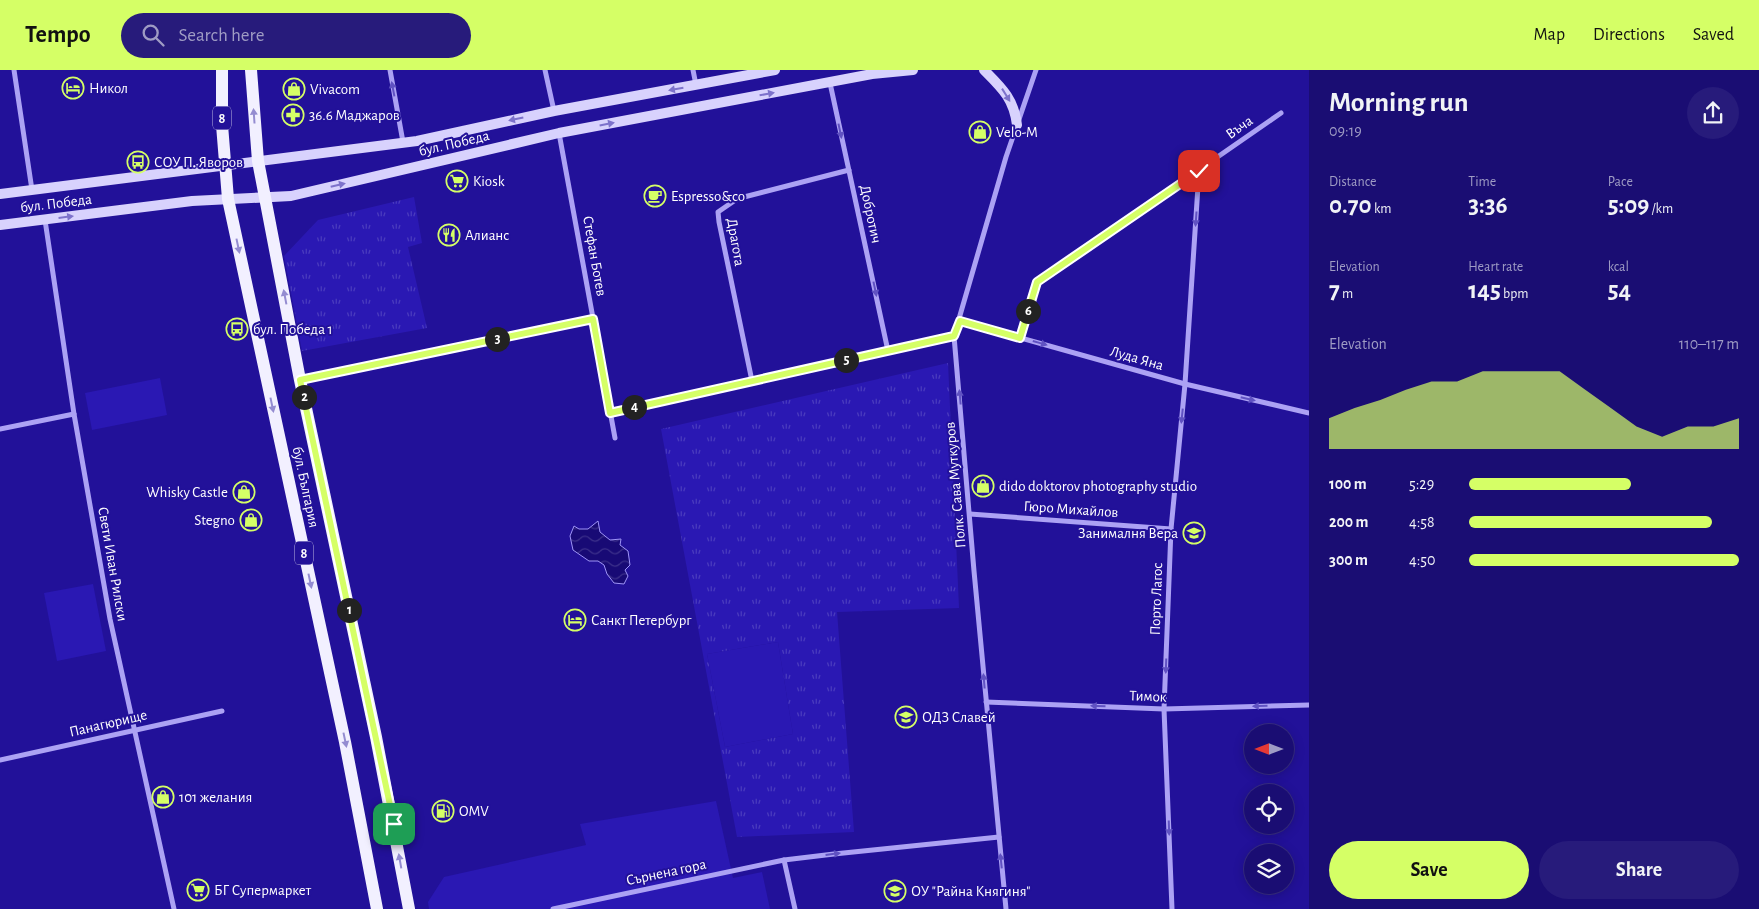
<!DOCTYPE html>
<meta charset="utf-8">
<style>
body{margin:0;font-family:"Alegreya Sans",sans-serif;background:#271b7b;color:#f1f3f6;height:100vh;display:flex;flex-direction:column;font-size:19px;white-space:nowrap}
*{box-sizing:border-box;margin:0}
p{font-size:16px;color:#9f9cc4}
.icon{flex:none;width:28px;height:28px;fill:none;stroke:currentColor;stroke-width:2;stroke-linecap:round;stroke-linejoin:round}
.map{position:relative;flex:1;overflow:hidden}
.side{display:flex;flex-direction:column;background:#1a0d73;width:450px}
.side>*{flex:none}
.needle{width:32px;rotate:270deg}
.buttons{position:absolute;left:1244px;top:654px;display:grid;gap:10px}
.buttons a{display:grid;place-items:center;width:50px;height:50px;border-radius:50%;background:#1a0d73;box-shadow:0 2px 12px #0003,0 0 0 1px #382d85;font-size:25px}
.pin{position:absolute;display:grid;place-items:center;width:42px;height:42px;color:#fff;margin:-21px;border-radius:10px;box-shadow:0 2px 8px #0006}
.km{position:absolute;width:25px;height:25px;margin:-12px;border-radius:50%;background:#222;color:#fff;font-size:14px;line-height:25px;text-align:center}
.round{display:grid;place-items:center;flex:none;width:52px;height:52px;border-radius:26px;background:#271b7b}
.headline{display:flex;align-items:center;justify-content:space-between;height:85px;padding:0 20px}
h1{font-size:28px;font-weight:600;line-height:38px}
.stats{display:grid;grid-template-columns:repeat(3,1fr);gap:8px;height:85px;padding:5px 20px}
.stats div{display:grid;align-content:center}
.stats b{font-size:25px;font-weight:600}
.stats small{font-size:14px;font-weight:400}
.stats p{font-size:14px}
.chart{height:140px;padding:10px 20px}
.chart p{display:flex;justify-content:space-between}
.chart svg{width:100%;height:90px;margin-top:5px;fill:#d5ff66;opacity:.7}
.button{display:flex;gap:10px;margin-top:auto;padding:10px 20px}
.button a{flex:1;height:58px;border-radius:30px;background:#d5ff66;color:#111;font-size:20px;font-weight:600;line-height:58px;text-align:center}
.button a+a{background:#271b7b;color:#f1f3f6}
ul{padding:0 20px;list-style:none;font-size:16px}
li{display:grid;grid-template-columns:80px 60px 1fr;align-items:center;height:38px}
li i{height:12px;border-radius:6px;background:#d5ff66}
header{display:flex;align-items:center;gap:30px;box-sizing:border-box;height:70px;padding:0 25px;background:#d5ff66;color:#111}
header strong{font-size:24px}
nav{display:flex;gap:28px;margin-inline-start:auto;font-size:18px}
.search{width:350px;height:45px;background:#271b7b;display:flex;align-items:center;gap:12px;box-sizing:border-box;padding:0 18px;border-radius:28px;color:#9f9cc4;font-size:19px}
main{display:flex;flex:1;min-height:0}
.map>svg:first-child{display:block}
.grass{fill:#2a18b3}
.park{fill:url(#park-tufts);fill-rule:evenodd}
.water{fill:url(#water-waves);stroke:#9e94f7}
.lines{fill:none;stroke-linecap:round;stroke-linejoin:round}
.minor{stroke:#aca2f4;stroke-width:5}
.secondary{stroke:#d8d2fd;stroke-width:10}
.primary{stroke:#f2f0ff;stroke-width:12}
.oneway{fill:#6052c2}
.oneway2{fill:#7d72cb}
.oneway3{fill:#948cd1}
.route-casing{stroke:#fff;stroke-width:10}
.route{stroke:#d5ff66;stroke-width:6}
.labels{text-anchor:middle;stroke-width:4;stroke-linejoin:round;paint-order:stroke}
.shield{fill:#219;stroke:#bdb8e0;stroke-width:1}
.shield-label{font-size:14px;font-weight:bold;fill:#fff}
.poi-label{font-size:15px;fill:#fff;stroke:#219;text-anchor:start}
.street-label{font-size:15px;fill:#fff;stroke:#219}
</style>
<header>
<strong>Tempo</strong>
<div class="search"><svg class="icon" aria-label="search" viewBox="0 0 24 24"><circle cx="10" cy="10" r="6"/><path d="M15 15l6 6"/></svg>Search here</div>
<nav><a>Map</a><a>Directions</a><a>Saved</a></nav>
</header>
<main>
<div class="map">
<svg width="1309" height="839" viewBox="0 0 1309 839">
<defs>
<pattern id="park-tufts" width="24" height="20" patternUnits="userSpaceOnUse" patternTransform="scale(1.25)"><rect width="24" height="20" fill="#2a18b3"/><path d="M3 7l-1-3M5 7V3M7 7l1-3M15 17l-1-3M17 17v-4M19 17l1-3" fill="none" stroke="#4a3bbe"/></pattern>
<pattern id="water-waves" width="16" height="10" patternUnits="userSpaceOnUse" patternTransform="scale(1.25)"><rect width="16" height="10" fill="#180a75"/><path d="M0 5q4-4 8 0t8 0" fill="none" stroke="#3b2f8a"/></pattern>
</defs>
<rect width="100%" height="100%" fill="#219"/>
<g class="grass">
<polygon points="160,308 167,345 92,360 85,323"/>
<polygon points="93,514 106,581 57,591 44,523"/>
<polygon points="778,572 793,664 725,677 707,584"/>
<polygon points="716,731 733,808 762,802 770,839 429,839 428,832 444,807 586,775 580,754"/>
</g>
<g class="park">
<polygon points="414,127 422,173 408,177 427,258 302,281 284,186 318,150"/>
<path d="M948,293L959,538L837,542L854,762L737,767L661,359ZM778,572L793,664L725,677L707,584Z"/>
</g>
<polygon class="water" points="598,451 600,462 610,470 621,469 620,475 628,481 630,495 625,500 628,506 624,514 614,513 607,504 604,495 598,491 589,491 573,480 570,466 574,456 579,459 588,459"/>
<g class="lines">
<g class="minor">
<polyline points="14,0 32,120"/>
<polyline points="390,0 403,72"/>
<polyline points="545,0 554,41"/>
<polyline points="693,0 696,15"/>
<polyline points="830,13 888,281"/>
<polyline points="559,63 615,368"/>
<polyline points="45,150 74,344 110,549 174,839"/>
<polyline points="960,251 1185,314 1309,343"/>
<polyline points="1020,268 1037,212 1281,43"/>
<polyline points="300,310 593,249"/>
<polyline points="752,311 719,152 718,142 734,131 744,127 849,100"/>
<polyline points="610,343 954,266"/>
<polyline points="0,359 74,344"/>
<polyline points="970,444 1171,459"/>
<polyline points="986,632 1164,639 1309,635"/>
<polyline points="0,690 222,641"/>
<polyline points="784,790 795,839"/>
<polyline points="553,839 784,790 834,784 999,767"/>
<polyline points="1006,839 974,501 954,266 1006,87 1036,0"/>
<polyline points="1172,839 1164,639 1171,459 1185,314 1199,101"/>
</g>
<g class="secondary">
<path d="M984,0C1002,18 1014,29 1017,55"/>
<polyline points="0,124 417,71 554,41 775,0"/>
<polyline points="0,155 192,131 291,126 559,63 872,4 913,0"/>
</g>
<g class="primary">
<polyline points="222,0 222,55 228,129 345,672 377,839"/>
<polyline points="251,0 258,91 300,310 376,667 409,839"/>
</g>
</g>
<defs><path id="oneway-solid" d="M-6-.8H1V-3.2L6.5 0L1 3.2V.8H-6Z" transform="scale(1.25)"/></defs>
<g class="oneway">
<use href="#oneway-solid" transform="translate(393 19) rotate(-101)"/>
<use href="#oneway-solid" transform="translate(840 61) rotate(78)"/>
<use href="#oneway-solid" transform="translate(1196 149) rotate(94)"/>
<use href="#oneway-solid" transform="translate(875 219) rotate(78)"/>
<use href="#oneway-solid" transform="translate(1040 273) rotate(16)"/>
<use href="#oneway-solid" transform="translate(960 327) rotate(-95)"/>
<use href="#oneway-solid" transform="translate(1248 329) rotate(13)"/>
<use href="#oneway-solid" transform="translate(1182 346) rotate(96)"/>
<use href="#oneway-solid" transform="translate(1166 596) rotate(92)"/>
<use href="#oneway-solid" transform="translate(984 611) rotate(-95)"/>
<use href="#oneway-solid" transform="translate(1098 636) rotate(-178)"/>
<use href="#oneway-solid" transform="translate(1260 636) rotate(178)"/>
<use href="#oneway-solid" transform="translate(1169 758) rotate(88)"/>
<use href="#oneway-solid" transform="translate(833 784) rotate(-7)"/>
<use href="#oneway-solid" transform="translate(1001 791) rotate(-96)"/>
</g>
<g class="oneway2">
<use href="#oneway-solid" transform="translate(676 19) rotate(170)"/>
<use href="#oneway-solid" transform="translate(767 24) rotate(-10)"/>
<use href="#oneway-solid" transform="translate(1006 25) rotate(58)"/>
<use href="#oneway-solid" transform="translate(516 49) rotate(168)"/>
<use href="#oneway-solid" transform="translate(607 54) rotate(-11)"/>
<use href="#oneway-solid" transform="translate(338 115) rotate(-13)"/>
<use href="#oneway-solid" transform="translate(66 147) rotate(-7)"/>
</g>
<g class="oneway3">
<use href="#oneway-solid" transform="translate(254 46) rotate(-94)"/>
<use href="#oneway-solid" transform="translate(238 176) rotate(78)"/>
<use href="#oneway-solid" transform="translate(285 227) rotate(-101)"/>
<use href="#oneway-solid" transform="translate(272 335) rotate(78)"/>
<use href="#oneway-solid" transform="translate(310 511) rotate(78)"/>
<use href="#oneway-solid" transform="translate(345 670) rotate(78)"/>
<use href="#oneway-solid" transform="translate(400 791) rotate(-100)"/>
</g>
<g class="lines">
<g class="route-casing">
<polyline id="route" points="394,754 300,310 593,249 610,343 954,266 960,251 1020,268 1037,212 1199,101"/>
</g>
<use href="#route" class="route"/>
</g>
<defs>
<g id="hotel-ring" transform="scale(1.125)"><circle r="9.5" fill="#219" stroke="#d5ff66" stroke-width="1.5"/><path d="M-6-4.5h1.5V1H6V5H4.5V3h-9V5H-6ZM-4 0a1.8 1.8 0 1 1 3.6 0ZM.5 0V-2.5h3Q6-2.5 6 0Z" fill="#d5ff66"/></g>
<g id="shop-ring" transform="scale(1.125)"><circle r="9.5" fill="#219" stroke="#d5ff66" stroke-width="1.5"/><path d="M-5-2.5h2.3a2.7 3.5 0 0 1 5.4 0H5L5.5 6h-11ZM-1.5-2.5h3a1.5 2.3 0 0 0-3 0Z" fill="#d5ff66"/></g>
<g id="pharmacy-ring" transform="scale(1.125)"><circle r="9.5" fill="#219" stroke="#d5ff66" stroke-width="1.5"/><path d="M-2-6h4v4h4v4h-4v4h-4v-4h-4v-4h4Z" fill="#d5ff66"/></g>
<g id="bus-ring" transform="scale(1.125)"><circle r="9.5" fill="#219" stroke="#d5ff66" stroke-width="1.5"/><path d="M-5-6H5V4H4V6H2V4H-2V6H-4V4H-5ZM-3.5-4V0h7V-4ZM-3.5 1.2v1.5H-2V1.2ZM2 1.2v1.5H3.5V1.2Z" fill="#d5ff66"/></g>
<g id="supermarket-ring" transform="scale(1.125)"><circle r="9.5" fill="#219" stroke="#d5ff66" stroke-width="1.5"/><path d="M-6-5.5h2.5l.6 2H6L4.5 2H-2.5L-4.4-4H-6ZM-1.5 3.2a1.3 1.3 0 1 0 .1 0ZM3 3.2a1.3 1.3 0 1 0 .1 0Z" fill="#d5ff66"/></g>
<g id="cafe-ring" transform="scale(1.125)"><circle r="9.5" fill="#219" stroke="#d5ff66" stroke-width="1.5"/><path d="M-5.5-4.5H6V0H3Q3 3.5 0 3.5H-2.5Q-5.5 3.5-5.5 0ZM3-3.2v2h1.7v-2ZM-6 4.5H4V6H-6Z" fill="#d5ff66"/></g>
<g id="restaurant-ring" transform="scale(1.125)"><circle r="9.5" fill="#219" stroke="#d5ff66" stroke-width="1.5"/><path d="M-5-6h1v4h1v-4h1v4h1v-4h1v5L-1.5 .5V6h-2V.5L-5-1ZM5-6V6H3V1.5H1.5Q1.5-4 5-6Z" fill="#d5ff66"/></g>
<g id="school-ring" transform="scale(1.125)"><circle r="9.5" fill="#219" stroke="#d5ff66" stroke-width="1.5"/><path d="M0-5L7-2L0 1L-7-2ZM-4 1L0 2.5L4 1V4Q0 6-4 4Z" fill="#d5ff66"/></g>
<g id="fuel-ring" transform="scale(1.125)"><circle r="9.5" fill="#219" stroke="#d5ff66" stroke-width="1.5"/><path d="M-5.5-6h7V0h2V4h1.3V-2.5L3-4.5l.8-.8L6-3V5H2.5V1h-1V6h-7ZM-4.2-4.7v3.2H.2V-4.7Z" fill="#d5ff66"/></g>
</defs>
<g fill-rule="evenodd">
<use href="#hotel-ring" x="73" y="18"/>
<use href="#shop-ring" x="294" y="19"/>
<use href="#pharmacy-ring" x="293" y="45"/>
<use href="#shop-ring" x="980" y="62"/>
<use href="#bus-ring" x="138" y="92"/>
<use href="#supermarket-ring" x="457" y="111"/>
<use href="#cafe-ring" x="655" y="126"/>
<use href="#restaurant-ring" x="449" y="165"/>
<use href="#bus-ring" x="237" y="259"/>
<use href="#shop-ring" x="983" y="416"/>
<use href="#shop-ring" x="244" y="422"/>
<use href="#shop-ring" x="251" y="450"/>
<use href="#school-ring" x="1194" y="463"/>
<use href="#hotel-ring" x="575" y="550"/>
<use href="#school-ring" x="906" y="647"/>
<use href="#shop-ring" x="163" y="727"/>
<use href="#fuel-ring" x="443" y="741"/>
<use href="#supermarket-ring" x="198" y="820"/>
<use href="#school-ring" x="895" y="821"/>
</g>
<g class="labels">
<g class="shield">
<rect x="213" y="36.5" width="18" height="23" rx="4"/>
<rect x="295" y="471.5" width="18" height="23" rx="4"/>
</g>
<g class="shield-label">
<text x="222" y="53">8</text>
<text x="304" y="488">8</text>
</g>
<g class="poi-label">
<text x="89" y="23">Никол</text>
<text x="310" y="24">Vivacom</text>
<text x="309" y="50">36.6 Маджаров</text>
<text x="996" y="67">Velo-M</text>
<text x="154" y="97">СОУ П. Яворов</text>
<text x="473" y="116">Kiosk</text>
<text x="671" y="131">Espresso&amp;co</text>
<text x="465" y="170">Алианс</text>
<text x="253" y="264">бул. Победа 1</text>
<text x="999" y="421">dido doktorov photography studio</text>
<text x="228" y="427" text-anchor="end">Whisky Castle</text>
<text x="235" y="455" text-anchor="end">Stegno</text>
<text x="1178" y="468" text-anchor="end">Занималня Вера</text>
<text x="591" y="555">Санкт Петербург</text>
<text x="922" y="652">ОДЗ Славей</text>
<text x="179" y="732">101 желания</text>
<text x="459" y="746">OMV</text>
<text x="214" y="825">БГ Супермаркет</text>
<text x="911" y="826">ОУ "Райна Княгиня"</text>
</g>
<g class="street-label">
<text transform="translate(1239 57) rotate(-35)" y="5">Въча</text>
<text transform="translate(454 73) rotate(-13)" y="5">бул. Победа</text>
<text transform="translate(56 133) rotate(-7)" y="5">бул. Победа</text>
<text transform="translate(871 144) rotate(78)" y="5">Добротич</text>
<text transform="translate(736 172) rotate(80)" y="5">Драгота</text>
<text transform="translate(595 186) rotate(80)" y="5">Стефан Ботев</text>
<text transform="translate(1137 288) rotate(16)" y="5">Луда Яна</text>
<text transform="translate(955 415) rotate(-95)" y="5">Полк. Сава Муткуров</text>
<text transform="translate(306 417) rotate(78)" y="5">бул. България</text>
<text transform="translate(1071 439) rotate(4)" y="5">Гюро Михайлов</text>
<text transform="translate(113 494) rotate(80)" y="5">Свети Иван Рилски</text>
<text transform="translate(1156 529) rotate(-88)" y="5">Порто Лагос</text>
<text transform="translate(1148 626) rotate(2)" y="5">Тимок</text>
<text transform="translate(108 653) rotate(-13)" y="5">Панагюрище</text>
<text transform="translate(666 802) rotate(-12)" y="5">Сърнена гора</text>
</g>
</g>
</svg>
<div class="buttons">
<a><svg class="needle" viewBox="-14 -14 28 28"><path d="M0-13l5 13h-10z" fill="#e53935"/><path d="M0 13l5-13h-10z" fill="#9f9cc4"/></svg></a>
<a><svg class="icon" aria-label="locate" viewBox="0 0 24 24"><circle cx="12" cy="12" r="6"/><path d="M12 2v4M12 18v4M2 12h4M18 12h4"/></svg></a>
<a><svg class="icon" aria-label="layers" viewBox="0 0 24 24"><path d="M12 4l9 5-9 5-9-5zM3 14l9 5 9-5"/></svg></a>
</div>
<div class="pin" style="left:394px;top:754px;background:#1e9e55"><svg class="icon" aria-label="arrive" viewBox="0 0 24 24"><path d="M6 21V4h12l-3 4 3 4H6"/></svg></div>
<div class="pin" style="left:1199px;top:101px;background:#d93025"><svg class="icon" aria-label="check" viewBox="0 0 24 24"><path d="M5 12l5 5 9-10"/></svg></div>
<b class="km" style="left:349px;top:540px">1</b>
<b class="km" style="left:304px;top:327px">2</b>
<b class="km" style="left:497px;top:269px">3</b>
<b class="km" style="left:634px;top:337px">4</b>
<b class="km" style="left:846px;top:290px">5</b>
<b class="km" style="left:1028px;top:241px">6</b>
</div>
<section class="side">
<div class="headline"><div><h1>Morning run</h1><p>09:19</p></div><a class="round"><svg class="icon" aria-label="share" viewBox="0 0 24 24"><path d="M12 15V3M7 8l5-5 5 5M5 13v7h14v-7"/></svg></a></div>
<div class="stats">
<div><p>Distance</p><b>0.70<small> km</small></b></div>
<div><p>Time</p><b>3:36</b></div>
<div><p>Pace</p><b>5:09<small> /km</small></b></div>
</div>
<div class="stats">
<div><p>Elevation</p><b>7<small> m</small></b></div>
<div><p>Heart rate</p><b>145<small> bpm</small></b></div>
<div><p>kcal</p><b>54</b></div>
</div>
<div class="chart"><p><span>Elevation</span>110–117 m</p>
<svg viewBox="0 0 160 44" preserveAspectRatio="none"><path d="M0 44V29L10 24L20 20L30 15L40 11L50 11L60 6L70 6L80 6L90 6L100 15L110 24L120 33L130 38L140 33L150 33L160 29V44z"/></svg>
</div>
<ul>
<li><b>100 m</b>5:29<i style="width:60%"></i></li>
<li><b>200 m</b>4:58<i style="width:90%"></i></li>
<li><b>300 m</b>4:50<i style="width:100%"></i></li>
</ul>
<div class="button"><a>Save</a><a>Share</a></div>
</section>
</main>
